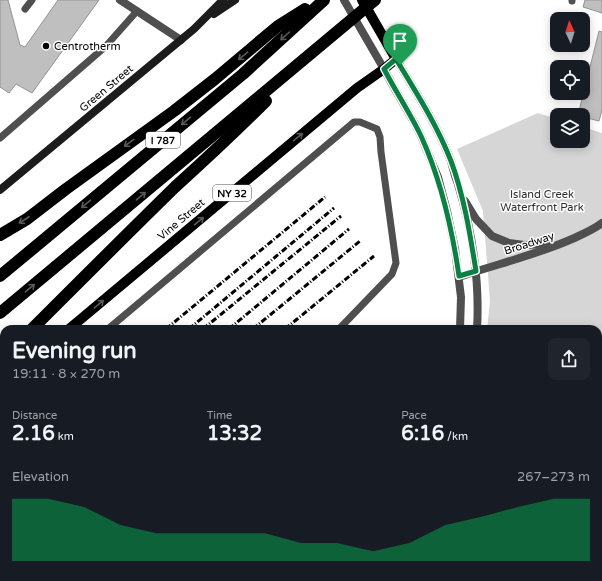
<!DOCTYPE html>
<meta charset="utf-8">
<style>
body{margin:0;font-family:"Varela Round",sans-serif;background:#20242c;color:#f1f3f6;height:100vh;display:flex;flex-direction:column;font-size:15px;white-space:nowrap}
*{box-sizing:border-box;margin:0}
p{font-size:13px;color:#9ea1a6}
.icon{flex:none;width:22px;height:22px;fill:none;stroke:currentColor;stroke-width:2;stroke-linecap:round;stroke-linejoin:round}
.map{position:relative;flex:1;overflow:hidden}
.drawer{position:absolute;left:0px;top:325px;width:602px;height:256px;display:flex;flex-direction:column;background:#171b24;border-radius:12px 12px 0 0;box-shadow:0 2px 10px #0003}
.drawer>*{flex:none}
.needle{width:26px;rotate:356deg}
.fabs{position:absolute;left:550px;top:12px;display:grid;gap:8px}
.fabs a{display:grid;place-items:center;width:40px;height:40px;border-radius:8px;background:#171b24;box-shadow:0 2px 10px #0003;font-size:20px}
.pin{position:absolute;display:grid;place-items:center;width:34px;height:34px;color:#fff;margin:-41px -17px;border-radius:50% 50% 50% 0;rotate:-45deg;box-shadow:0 0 4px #0007}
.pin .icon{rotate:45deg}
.round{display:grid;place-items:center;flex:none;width:42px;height:42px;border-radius:8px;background:#20242c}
.head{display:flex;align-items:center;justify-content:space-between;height:68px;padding:0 12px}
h1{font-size:22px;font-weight:700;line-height:30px}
.metrics{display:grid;grid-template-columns:repeat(3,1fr);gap:6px;height:68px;padding:4px 12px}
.metrics div{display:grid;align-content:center}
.metrics b{font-size:20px;font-weight:700}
.metrics small{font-size:11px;font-weight:400}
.metrics p{font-size:11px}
.chart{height:112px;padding:8px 12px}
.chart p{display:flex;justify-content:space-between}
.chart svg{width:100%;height:72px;margin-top:4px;fill:#0b8043;opacity:.7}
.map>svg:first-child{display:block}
.green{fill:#d6d6d6}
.building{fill:#bfbfbf;stroke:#939393}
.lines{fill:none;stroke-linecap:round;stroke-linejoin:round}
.service{stroke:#4f4f4f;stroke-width:7}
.minor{stroke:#4f4f4f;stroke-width:8}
.tertiary{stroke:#4f4f4f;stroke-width:8}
.secondary{stroke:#1c1c1c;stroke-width:8}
.primary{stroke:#000;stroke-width:10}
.motorway{stroke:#000;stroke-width:12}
.rail{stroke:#000;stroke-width:3;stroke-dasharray:6 2 1 2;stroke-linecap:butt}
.oneway{stroke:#595959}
.route-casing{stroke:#fff;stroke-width:8}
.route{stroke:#0b8043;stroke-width:5}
.poi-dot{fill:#000;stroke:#fff;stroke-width:1.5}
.labels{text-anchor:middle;stroke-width:3;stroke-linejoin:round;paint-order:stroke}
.shield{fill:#fff;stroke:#4c4c4c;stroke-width:1}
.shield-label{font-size:10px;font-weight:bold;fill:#000}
.poi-label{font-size:11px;fill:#000;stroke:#fff;text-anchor:start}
.street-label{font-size:11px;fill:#000;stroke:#fff}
.park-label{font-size:11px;fill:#2d2d2d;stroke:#fff}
</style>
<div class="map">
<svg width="602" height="581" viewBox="0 0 602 581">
<rect width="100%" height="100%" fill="#fff"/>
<polygon class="green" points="538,113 557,119 557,141 583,141 583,127 602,133 602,435 598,434 598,329 487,329 490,301 483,211 457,149"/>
<g class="building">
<polygon points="0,0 8,0 20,45 25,47 58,0 99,0 32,93 16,84 9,93 0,87"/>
<polygon points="585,0 602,0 602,13 583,7"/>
<polygon points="599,31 602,32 602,110 599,121 583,117 583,115 578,115"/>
<polygon points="441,577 523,577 522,581 440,581"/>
</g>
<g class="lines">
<g class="service">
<polyline points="572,1 572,0"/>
<polyline points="25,9 32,0"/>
<polyline points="0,138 106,46 137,11"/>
<polyline points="108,329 354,122 360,122 377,129 380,137 381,152 396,263 392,274 339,329"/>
<polyline points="0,419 4,416"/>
<polyline points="598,458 602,460"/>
<polyline points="598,473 602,474"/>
<polyline points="598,481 602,482"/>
<polyline points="598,515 602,500"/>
<polyline points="24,581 28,577"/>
<polyline points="579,581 580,577"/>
</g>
<polyline class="minor" points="120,0 181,40"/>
<g class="tertiary">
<polyline points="344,0 384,69 392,84 415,124 421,136 438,177 447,211 455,249 461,297 460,329"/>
<path d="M396,59C416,92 437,125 451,161C453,169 455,177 458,184C472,231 480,280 477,329"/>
<polyline points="465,201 476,219 492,236 509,243 524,245 550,244"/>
<path d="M459,277C497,264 536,255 572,239C583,234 593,230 602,223"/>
<polyline points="405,581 407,577"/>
</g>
<g class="secondary">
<polyline points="214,14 235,0"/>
<polyline points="0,190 194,29 223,0"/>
</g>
<g class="primary">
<polyline points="69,329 357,88 384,69 396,59 362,0"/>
<polyline points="0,387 4,383"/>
</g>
<g class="motorway">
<polyline points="0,235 27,219 66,189 174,111 215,79 278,26 305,9"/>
<polyline points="0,276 243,74 324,0"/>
<polyline points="0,313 375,0"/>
<path d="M32,329C79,282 127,234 175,187C206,159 236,131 266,101"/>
<polyline points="0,361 4,357"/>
</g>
<g class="rail">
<polyline points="166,329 325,197"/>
<polyline points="189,329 334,208"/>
<polyline points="203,329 341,216"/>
<polyline points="229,329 349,229"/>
<polyline points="253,329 360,241"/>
<polyline points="285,329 374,256"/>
<polyline points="0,467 4,464"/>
<polyline points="0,487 4,483"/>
<polyline points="0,496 4,493"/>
<polyline points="0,519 4,515"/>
<polyline points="0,537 4,534"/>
<polyline points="0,565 4,561"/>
</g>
</g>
<defs><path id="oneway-shaft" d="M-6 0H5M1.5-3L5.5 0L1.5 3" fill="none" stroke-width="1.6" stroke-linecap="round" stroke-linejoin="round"/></defs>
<g class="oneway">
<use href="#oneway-shaft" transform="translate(285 36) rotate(138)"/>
<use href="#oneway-shaft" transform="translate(243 56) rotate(140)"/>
<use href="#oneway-shaft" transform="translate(186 121) rotate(140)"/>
<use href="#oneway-shaft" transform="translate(298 137) rotate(-40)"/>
<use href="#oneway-shaft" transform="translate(129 143) rotate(144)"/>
<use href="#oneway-shaft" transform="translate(141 196) rotate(-40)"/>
<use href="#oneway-shaft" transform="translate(86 204) rotate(140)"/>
<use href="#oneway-shaft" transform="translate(24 220) rotate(147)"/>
<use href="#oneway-shaft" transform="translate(199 221) rotate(-40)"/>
<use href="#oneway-shaft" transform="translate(30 288) rotate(-40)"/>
<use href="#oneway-shaft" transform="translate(99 304) rotate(-40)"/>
</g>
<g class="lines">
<g class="route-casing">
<path id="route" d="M396,59C416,92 437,125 451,161C464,196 470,234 476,271L459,276C452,228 441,180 421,136C410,113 396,92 384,69Z"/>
</g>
<use href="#route" class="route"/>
</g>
<circle class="poi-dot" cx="46" cy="46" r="4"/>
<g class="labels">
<g class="shield">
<rect x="146" y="132" width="34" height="16" rx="3"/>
<rect x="213" y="185" width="38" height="16" rx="3"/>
</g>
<g class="shield-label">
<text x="163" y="144">I 787</text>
<text x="232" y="197">NY 32</text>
</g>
<g class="poi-label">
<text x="54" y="50">Centrotherm</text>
</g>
<g class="street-label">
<text transform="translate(106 88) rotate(-40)" y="4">Green Street</text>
<text transform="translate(181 219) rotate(-40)" y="4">Vine Street</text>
<text transform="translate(529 243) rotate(-18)" y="4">Broadway</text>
</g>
<g class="park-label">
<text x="542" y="198">Island Creek<tspan x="542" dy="13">Waterfront Park</tspan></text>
</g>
</g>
</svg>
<div class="fabs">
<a><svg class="needle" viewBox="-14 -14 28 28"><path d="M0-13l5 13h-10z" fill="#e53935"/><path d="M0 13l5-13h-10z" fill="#9ea1a6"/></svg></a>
<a><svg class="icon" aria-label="locate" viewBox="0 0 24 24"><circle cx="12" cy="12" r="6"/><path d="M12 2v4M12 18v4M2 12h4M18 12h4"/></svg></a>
<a><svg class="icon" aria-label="layers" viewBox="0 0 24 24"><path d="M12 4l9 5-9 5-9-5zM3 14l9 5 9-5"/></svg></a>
</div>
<div class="pin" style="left:400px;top:65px;background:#1e9e55"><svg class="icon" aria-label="arrive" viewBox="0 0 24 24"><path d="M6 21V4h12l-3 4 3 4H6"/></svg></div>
<section class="drawer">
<div class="head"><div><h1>Evening run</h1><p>19:11 · 8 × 270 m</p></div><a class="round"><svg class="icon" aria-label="share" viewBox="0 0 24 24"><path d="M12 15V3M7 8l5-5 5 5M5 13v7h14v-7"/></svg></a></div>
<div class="metrics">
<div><p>Distance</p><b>2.16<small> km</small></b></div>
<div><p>Time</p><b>13:32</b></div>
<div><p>Pace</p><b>6:16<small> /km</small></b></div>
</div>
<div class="chart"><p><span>Elevation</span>267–273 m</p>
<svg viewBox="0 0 160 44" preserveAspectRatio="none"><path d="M0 44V6L10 6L20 11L30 22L40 27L50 27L60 27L70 27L80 33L90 33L100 38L110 33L120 22L130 17L140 11L150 6L160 6V44z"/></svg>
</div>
</section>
</div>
